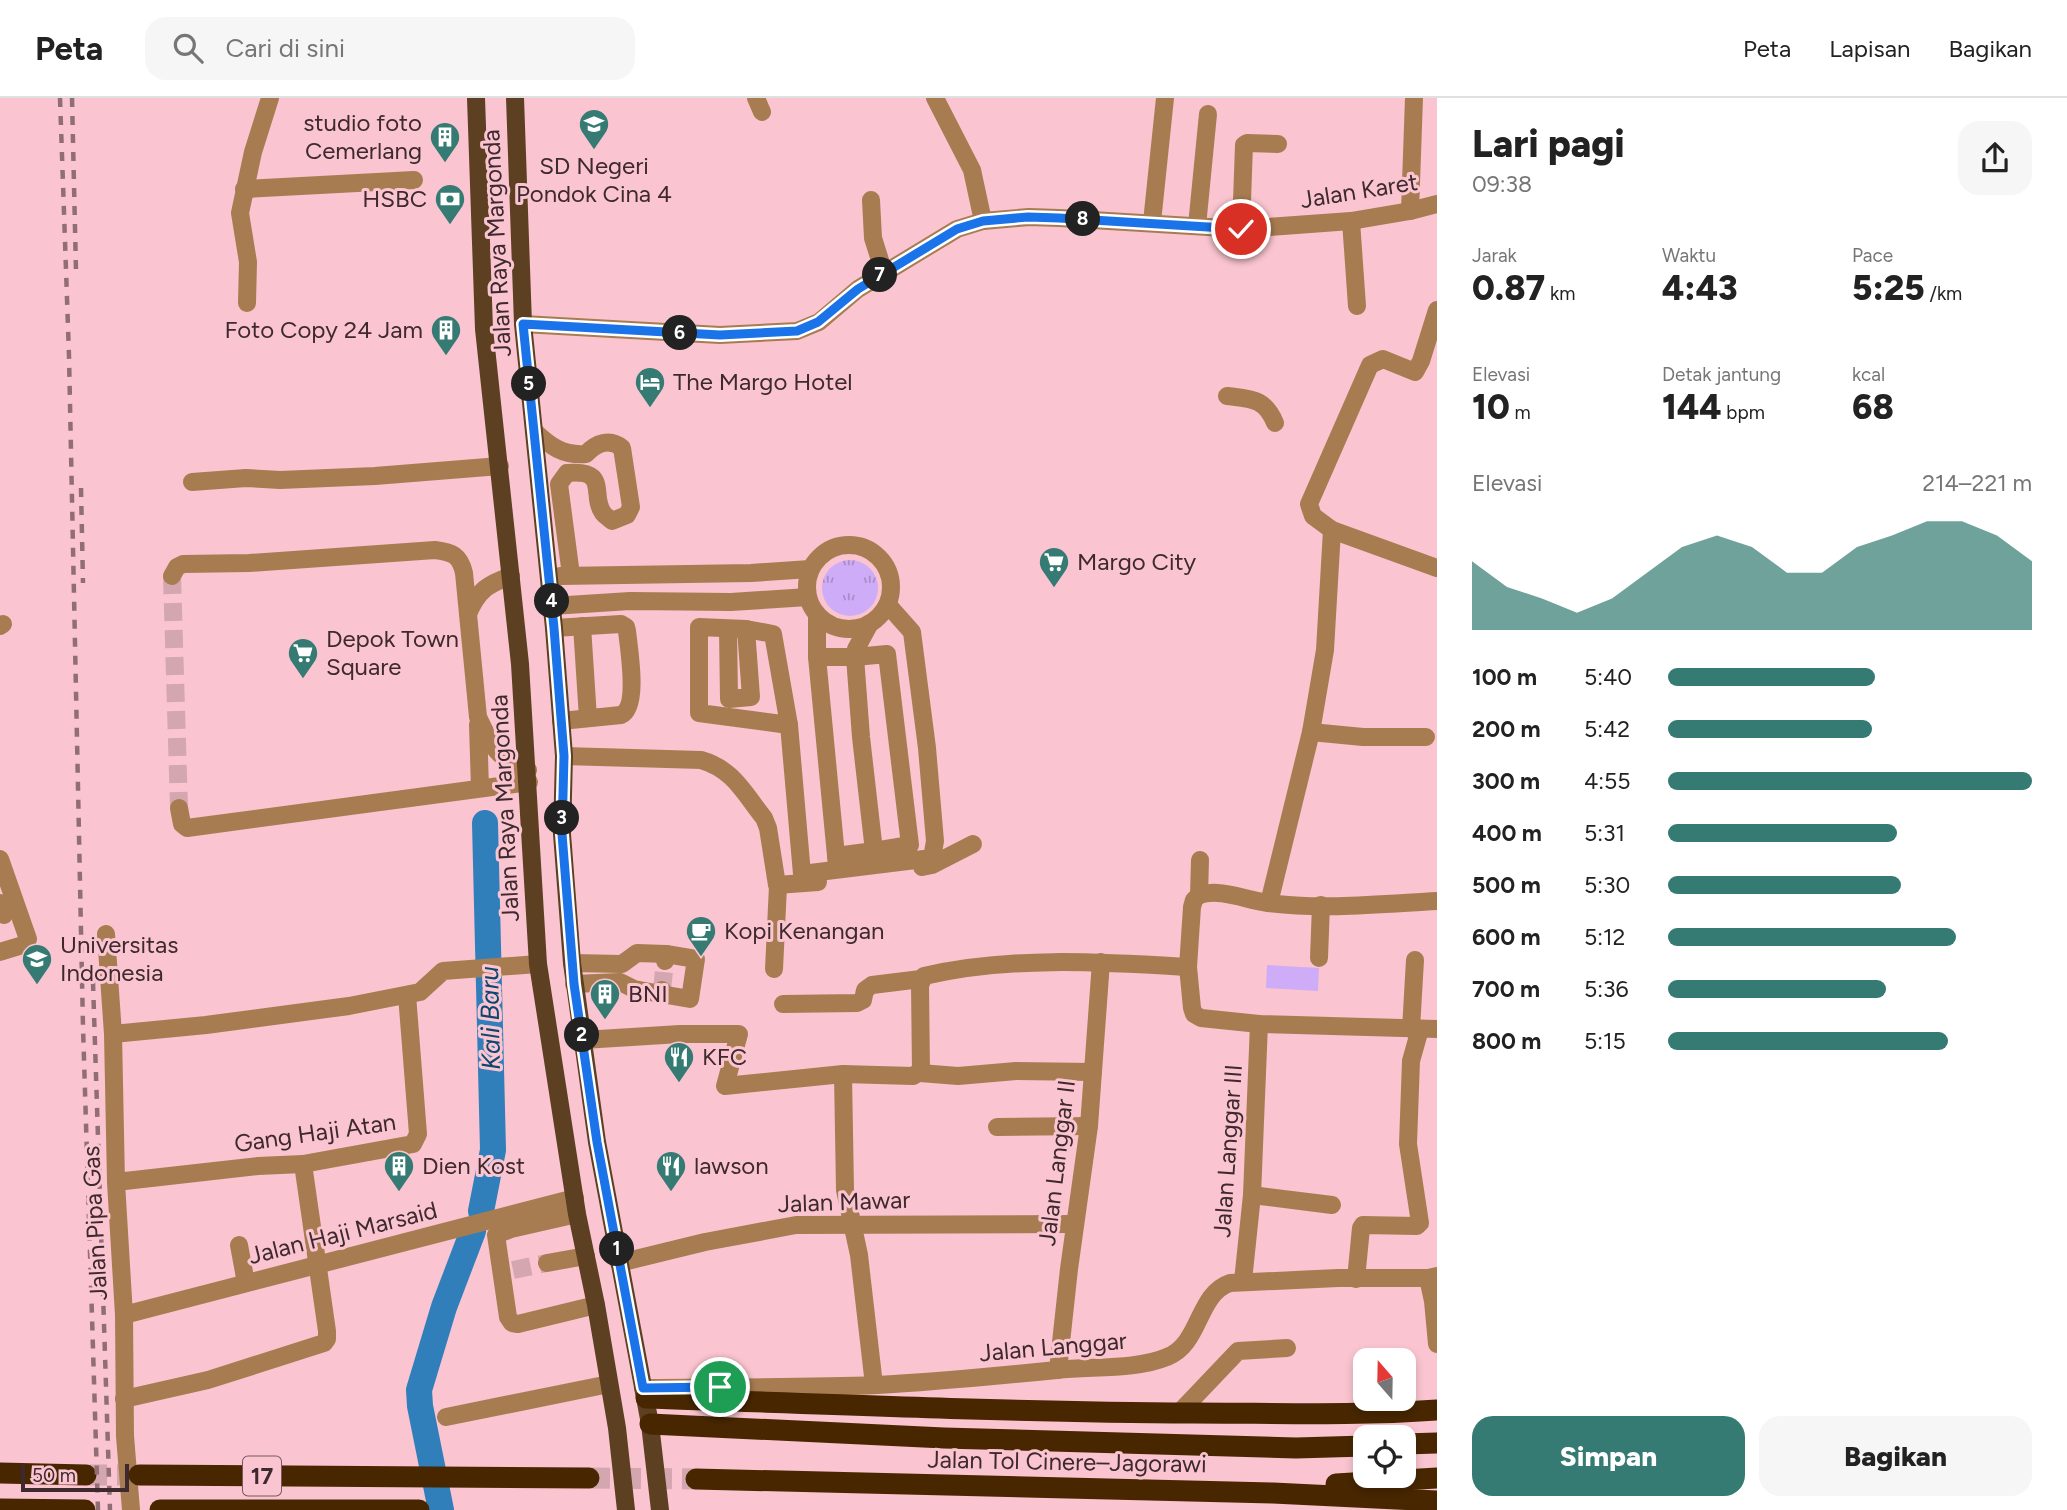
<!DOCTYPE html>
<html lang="id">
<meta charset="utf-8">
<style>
body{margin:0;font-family:Figtree,sans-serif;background:#f6f6f6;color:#222;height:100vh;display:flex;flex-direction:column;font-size:26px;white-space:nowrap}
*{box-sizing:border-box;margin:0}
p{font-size:23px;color:#767676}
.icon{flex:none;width:38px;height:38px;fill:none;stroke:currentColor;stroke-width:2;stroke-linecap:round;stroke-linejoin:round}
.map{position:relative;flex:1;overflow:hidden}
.side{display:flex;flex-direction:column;background:#fff;width:630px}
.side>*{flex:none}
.needle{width:46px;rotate:340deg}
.controls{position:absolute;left:1353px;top:1250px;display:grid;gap:14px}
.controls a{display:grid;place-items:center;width:63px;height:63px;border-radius:14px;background:#fff;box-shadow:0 4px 10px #0003;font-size:35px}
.scale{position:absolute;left:21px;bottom:18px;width:108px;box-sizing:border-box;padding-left:7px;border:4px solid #3e2a2e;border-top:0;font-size:19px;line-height:24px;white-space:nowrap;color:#3e2a2e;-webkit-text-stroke:5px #fac5d0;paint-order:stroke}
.pin{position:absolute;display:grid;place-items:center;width:60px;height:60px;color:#fff;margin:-30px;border:4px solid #fff;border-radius:50%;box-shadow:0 2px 7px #0007}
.km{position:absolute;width:35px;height:35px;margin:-18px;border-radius:50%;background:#222;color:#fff;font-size:19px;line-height:35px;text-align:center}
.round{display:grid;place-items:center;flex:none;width:74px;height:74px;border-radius:21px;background:#f6f6f6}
.headline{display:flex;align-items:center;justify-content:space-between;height:119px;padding:0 35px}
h1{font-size:38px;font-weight:800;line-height:52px}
.stats{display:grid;grid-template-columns:repeat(3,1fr);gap:10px;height:119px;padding:7px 35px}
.stats div{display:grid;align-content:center}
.stats b{font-size:35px;font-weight:800}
.stats small{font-size:19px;font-weight:400}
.stats p{font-size:19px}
.chart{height:196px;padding:14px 35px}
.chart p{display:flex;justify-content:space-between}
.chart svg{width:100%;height:126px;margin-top:7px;fill:#357b73;opacity:.7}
.cta{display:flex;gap:14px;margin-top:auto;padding:14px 35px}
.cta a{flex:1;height:80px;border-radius:21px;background:#357b73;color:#fff;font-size:28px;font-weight:800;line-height:80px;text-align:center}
.cta a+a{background:#f6f6f6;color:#222}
ul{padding:0 35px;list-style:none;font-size:23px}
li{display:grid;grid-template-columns:112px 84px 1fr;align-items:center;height:52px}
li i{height:18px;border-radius:9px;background:#357b73}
header{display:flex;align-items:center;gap:42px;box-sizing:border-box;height:98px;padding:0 35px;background:#fff;border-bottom:2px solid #e0e0e0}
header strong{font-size:33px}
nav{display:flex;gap:38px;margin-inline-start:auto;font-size:24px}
.search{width:490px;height:63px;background:#f6f6f6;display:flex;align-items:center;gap:18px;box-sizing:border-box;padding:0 24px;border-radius:21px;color:#767676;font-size:26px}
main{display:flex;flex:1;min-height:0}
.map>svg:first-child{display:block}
.grass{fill:url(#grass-tufts)}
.pitch{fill:#ceacf7}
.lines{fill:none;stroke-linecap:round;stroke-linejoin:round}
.river{stroke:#307fbb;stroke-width:26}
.minor-tunnel{stroke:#d4a6b0;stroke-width:18;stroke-dasharray:18 9;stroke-linecap:butt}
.highway-tunnel{stroke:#d4a6b0;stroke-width:21;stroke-dasharray:21 10;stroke-linecap:butt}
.minor{stroke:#a87c51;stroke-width:18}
.major{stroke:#5d3f21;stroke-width:18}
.highway{stroke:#482700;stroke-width:21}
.rail{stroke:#916e75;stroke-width:4.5;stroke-dasharray:9 9;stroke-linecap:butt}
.route-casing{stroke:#fff;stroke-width:14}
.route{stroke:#1a73e8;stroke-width:9}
.labels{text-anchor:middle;stroke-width:6;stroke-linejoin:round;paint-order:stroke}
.shield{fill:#fac5d0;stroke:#76585f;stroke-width:2}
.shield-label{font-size:23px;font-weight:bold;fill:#3e2a2e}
.poi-label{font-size:24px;fill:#3e2a2e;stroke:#fac5d0;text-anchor:start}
.street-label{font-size:24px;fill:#3e2a2e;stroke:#fac5d0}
.water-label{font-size:26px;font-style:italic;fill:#0a466f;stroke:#fac5d0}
</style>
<header>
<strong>Peta</strong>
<div class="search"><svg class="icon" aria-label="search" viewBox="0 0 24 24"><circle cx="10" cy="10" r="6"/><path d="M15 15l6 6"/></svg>Cari di sini</div>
<nav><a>Peta</a><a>Lapisan</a><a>Bagikan</a></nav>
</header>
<main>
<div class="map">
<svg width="1437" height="1412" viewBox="0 0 1437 1412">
<defs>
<pattern id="grass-tufts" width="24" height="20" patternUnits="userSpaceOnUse" patternTransform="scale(1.75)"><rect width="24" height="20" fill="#ceacf7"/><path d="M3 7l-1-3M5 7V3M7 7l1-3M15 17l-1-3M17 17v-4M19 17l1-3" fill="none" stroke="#a98cc8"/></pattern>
</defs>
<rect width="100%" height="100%" fill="#fac5d0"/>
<circle class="grass" cx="850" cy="490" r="28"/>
<polygon class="pitch" points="1267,867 1319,870 1318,893 1266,890"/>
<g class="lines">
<g class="river">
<polyline points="481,1113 493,1052 485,725"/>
<polyline points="441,1412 420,1308 419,1292 444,1209 473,1133"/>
</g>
<g class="minor-tunnel">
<polyline points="172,478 179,710"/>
<polyline points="662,892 665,863"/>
<polyline points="513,1172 547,1165"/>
</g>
<g class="highway-tunnel">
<polyline points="86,1377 139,1377"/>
<polyline points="589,1380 696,1381"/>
</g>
<g class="minor">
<polyline points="756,0 762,14"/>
<polyline points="935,0 972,72 983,123"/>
<polyline points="244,91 414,82"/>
<polyline points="871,102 873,140 884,175"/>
<polyline points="1410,113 1414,0"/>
<polyline points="1351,123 1357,208"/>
<polyline points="1152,124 1165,0"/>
<polyline points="1197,128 1208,16"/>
<polyline points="1241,131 1244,47 1247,45 1278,46"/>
<polyline points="247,205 248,164 240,115 253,54 270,0"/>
<polyline points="1437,212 1421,263 1415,274 1383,261 1370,267 1309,406 1313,418 1332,432 1437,470"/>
<polyline points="523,226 720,237 797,233 819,224 858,191 957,131 983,123 1029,119 1059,120 1241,131 1351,123 1410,113 1437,106"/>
<path d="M1227,298C1251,301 1265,300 1275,325"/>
<path d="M534,333C550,348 563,358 586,356C596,345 610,340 622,350L631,409L627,417L612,423C609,420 605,418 603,415C590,397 610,371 567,375L559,386L571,477"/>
<polyline points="192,384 246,380 280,382 375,378 500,368"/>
<circle cx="849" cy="489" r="42"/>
<path d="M172,478L177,469L183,466L249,465L435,452C452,454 460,457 464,475L478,619C491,647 498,663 528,672"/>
<polyline points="560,478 751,475 810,471"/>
<polyline points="552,508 630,503 731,504 808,499"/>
<path d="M468,516C478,492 488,486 511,478"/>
<polyline points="817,517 817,559 837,768"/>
<polyline points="869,527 856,551 855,559 887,556 910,747 874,753"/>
<polyline points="0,528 3,526"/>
<polyline points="582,528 588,620"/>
<polygon points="699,529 746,531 773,536 789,627 699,615"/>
<path d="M554,530L621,526L626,529L627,533C629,552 639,609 621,617L561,623"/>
<polyline points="728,531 729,601 751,599 746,531"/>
<polyline points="817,559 855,559 861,639 874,753 836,758"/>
<polyline points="478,627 480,690"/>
<polyline points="789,627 802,776 932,760 935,743 927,650 912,534 888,507"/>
<polyline points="1311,634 1363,639 1426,639"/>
<path d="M564,658L701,662C733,671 744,695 764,720L768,730L777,787L818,784"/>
<polyline points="179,710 182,726 187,730 529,684"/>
<polyline points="0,761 28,841 26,846 0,854"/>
<polyline points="1200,762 1199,797 1194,802 1192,809 1188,869 1192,910 1194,916 1201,920 1259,926 1437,931"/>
<polyline points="922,769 932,767 973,746"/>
<path d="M1199,797C1220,790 1246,802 1268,805C1323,812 1382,806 1437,803"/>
<polyline points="0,805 4,817"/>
<polyline points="1269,805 1311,634 1325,552 1332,432"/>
<polyline points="106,836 113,936 116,1084 124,1217 125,1338 131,1412"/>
<polyline points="1319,860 1321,807"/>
<polyline points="572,865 622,866 637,855 666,856 665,863"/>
<polyline points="774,871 778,788"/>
<polyline points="574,886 620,884 634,891 661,896 662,892"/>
<polyline points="661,896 690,901 696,861 666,856"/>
<polyline points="783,906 857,905 863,902 865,892 872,887 921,881"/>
<polyline points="1411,931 1415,862"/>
<polyline points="113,936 206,927 349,908 420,894 443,873 538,866"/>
<path d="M583,942L680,936H739L725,988L843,976L913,978L921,973L920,887L924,878C1009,858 1102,864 1188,869"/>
<polyline points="920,975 958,978 1016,973 1093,974"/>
<polyline points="843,976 845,1092 859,1157 874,1287"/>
<polyline points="997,1029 1089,1028"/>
<polyline points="116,1084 258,1068 303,1066 413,1046 418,1036 407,897"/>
<polyline points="1252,1097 1332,1107"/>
<polyline points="577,1116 511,1131 496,1137 508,1219 512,1225 518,1226 596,1207"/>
<polyline points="239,1147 246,1185"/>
<polyline points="547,1165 586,1158"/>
<polyline points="619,1165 705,1144 796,1127 1075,1126"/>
<polyline points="1428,1180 1433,1203 1437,1246"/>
<polyline points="1356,1181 1361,1130 1363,1127 1417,1128 1420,1125 1408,1046 1411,963 1420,931"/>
<polyline points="1243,1183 1252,1097 1259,926"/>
<polyline points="124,1217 575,1100"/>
<polyline points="1058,1272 1069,1171 1089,1028 1101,864"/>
<path d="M643,1290C721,1289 799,1290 877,1287C937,1284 997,1278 1057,1272C1091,1268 1136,1272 1167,1259C1201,1246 1197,1196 1230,1185L1338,1180H1428L1437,1178"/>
<polyline points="124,1301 208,1282 324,1245 327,1241 327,1233 303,1066"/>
<polyline points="1179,1315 1238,1253 1287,1250"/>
<polyline points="446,1319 609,1286"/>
</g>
<g class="major">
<polyline points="476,0 484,231 520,566 538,866 577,1116 596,1207 617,1330 626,1412"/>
<polyline points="515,0 523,226 554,530 564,658 562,736 572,865 597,1044 650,1326 660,1412"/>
</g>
<g class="highway">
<path d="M646,1300C828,1306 1010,1314 1193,1315C1274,1315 1356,1318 1437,1312"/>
<polyline points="650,1326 944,1340 1296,1350 1365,1348"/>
<polyline points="1404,1346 1437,1345"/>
<polyline points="0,1375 86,1377"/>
<polyline points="139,1377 589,1380"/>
<polyline points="696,1381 1273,1395 1437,1403"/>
<polyline points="1336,1386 1437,1380"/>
<polyline points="0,1411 85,1412"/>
<polyline points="160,1412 419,1412"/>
</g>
<g class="rail">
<polyline points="60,0 69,258 83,929 98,1412"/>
<polyline points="72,0 76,173"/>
<polyline points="81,390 83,485"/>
<polyline points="93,884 110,1412"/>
</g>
</g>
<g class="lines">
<g class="route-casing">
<polyline id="route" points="720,1289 643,1290 597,1044 574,886 562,736 564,658 554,530 523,226 720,237 797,233 818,224 858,191 957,131 983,123 1028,119 1059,120 1241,131"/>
</g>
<use href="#route" class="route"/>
</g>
<defs>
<g id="school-pin" transform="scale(1.575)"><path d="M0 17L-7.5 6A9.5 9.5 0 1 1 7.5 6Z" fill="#357b73" stroke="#fac5d0"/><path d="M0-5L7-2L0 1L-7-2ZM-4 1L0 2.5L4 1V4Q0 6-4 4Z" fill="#fff"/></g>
<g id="building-pin" transform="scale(1.575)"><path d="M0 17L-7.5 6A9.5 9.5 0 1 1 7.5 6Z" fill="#357b73" stroke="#fac5d0"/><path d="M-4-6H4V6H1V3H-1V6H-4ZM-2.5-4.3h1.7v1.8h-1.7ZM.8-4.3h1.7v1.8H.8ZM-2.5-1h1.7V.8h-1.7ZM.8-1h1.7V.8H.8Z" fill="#fff"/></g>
<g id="bank-pin" transform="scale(1.575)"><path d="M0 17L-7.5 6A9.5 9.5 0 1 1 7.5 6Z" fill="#357b73" stroke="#fac5d0"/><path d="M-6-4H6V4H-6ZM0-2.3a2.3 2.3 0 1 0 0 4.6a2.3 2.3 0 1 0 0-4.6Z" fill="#fff"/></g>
<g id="hotel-pin" transform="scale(1.575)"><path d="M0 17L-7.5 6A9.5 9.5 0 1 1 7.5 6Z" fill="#357b73" stroke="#fac5d0"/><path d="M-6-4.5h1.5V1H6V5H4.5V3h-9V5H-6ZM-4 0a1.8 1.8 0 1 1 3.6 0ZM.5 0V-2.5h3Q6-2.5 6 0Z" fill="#fff"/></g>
<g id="supermarket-pin" transform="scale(1.575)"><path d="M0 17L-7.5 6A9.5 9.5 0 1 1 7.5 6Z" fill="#357b73" stroke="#fac5d0"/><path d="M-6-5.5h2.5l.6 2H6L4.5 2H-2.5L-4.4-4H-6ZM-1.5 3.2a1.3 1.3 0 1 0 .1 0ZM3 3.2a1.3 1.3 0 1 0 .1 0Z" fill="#fff"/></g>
<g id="cafe-pin" transform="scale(1.575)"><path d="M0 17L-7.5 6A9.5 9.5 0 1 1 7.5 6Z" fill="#357b73" stroke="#fac5d0"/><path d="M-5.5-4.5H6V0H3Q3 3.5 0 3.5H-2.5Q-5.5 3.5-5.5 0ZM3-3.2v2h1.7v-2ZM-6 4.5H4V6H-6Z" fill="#fff"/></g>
<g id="university-pin" transform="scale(1.575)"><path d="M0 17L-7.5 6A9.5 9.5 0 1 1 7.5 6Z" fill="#357b73" stroke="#fac5d0"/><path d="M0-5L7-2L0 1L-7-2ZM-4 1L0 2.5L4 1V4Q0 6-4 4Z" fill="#fff"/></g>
<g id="restaurant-pin" transform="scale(1.575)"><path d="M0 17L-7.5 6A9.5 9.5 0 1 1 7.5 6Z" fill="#357b73" stroke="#fac5d0"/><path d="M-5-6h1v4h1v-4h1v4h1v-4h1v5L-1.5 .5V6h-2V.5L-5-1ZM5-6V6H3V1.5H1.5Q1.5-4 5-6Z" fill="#fff"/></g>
</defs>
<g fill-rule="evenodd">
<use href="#school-pin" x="594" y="26"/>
<use href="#building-pin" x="445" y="39"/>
<use href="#bank-pin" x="450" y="101"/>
<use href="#building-pin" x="446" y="232"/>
<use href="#hotel-pin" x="650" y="284"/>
<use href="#supermarket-pin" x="1054" y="464"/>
<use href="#supermarket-pin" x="303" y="555"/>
<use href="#cafe-pin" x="701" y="833"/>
<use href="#university-pin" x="37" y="861"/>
<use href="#building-pin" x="605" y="896"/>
<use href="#restaurant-pin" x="679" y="959"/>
<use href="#building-pin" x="399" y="1068"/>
<use href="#restaurant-pin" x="671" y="1068"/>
</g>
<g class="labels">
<rect class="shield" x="243" y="1358.5" width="38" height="39" rx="5"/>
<g class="shield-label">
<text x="262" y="1386">17</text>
</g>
<g class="poi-label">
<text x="422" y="33" text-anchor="end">studio foto<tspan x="422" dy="28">Cemerlang</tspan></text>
<text x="594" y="76" text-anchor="middle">SD Negeri<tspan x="594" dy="28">Pondok Cina 4</tspan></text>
<text x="427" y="109" text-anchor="end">HSBC</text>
<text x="423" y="240" text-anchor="end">Foto Copy 24 Jam</text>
<text x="673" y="292">The Margo Hotel</text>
<text x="1077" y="472">Margo City</text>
<text x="326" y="549">Depok Town<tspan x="326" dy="28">Square</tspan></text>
<text x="724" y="841">Kopi Kenangan</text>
<text x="60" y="855">Universitas<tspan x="60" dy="28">Indonesia</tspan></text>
<text x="628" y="904">BNI</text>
<text x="702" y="967">KFC</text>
<text x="422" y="1076">Dien Kost</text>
<text x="694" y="1076">lawson</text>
</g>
<g class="street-label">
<text transform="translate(1359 93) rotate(-9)" y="8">Jalan Karet</text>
<text transform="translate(497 145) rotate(-93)" y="8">Jalan Raya Margonda</text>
<text transform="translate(505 710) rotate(-93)" y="8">Jalan Raya Margonda</text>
<text transform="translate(315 1035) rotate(-8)" y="8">Gang Haji Atan</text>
<text transform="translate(1228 1053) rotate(-86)" y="8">Jalan Langgar III</text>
<text transform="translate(1057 1065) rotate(-83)" y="8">Jalan Langgar II</text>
<text transform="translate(844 1104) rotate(-2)" y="8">Jalan Mawar</text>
<text transform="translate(95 1125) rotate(-93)" y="8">Jalan Pipa Gas</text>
<text transform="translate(343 1135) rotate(-14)" y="8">Jalan Haji Marsaid</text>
<text transform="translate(1053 1249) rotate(-5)" y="8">Jalan Langgar</text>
<text transform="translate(1067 1364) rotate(1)" y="8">Jalan Tol Cinere–Jagorawi</text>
</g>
<g class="water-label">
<text transform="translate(490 920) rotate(-91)" y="9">Kali Baru</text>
</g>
</g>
</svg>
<div class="controls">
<a><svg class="needle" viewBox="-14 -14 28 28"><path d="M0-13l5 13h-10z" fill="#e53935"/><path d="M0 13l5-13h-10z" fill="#767676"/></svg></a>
<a><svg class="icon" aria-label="locate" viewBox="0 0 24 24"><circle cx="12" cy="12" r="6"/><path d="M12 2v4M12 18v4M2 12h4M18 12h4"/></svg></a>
</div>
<div class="scale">50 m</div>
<div class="pin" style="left:720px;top:1289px;background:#1e9e55"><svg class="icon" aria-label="arrive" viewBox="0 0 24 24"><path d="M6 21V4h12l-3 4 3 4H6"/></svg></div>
<div class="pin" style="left:1241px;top:131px;background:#d93025"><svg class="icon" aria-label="check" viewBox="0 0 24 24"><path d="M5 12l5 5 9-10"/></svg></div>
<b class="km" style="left:617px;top:1151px">1</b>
<b class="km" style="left:582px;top:937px">2</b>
<b class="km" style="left:562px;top:720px">3</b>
<b class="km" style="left:552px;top:503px">4</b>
<b class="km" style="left:529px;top:286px">5</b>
<b class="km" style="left:680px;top:235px">6</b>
<b class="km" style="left:880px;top:177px">7</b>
<b class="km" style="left:1083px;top:121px">8</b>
</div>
<section class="side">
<div class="headline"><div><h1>Lari pagi</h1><p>09:38</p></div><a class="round"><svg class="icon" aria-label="share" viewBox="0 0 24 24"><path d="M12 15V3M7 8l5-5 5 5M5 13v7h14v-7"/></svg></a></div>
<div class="stats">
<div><p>Jarak</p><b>0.87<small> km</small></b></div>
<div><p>Waktu</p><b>4:43</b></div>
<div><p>Pace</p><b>5:25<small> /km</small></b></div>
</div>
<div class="stats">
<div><p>Elevasi</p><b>10<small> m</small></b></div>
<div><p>Detak jantung</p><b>144<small> bpm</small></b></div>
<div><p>kcal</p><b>68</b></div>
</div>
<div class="chart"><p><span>Elevasi</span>214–221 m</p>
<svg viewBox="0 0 160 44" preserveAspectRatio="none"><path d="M0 44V20L10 29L20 33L30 38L40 33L50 24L60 15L70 11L80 15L90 24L100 24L110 15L120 11L130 6L140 6L150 11L160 20V44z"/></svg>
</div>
<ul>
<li><b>100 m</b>5:40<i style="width:57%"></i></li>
<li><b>200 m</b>5:42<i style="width:56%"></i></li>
<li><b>300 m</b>4:55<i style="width:100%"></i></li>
<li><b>400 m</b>5:31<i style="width:63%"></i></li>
<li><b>500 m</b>5:30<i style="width:64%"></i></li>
<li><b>600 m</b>5:12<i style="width:79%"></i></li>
<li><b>700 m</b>5:36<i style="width:60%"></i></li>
<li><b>800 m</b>5:15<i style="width:77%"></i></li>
</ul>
<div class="cta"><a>Simpan</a><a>Bagikan</a></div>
</section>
</main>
